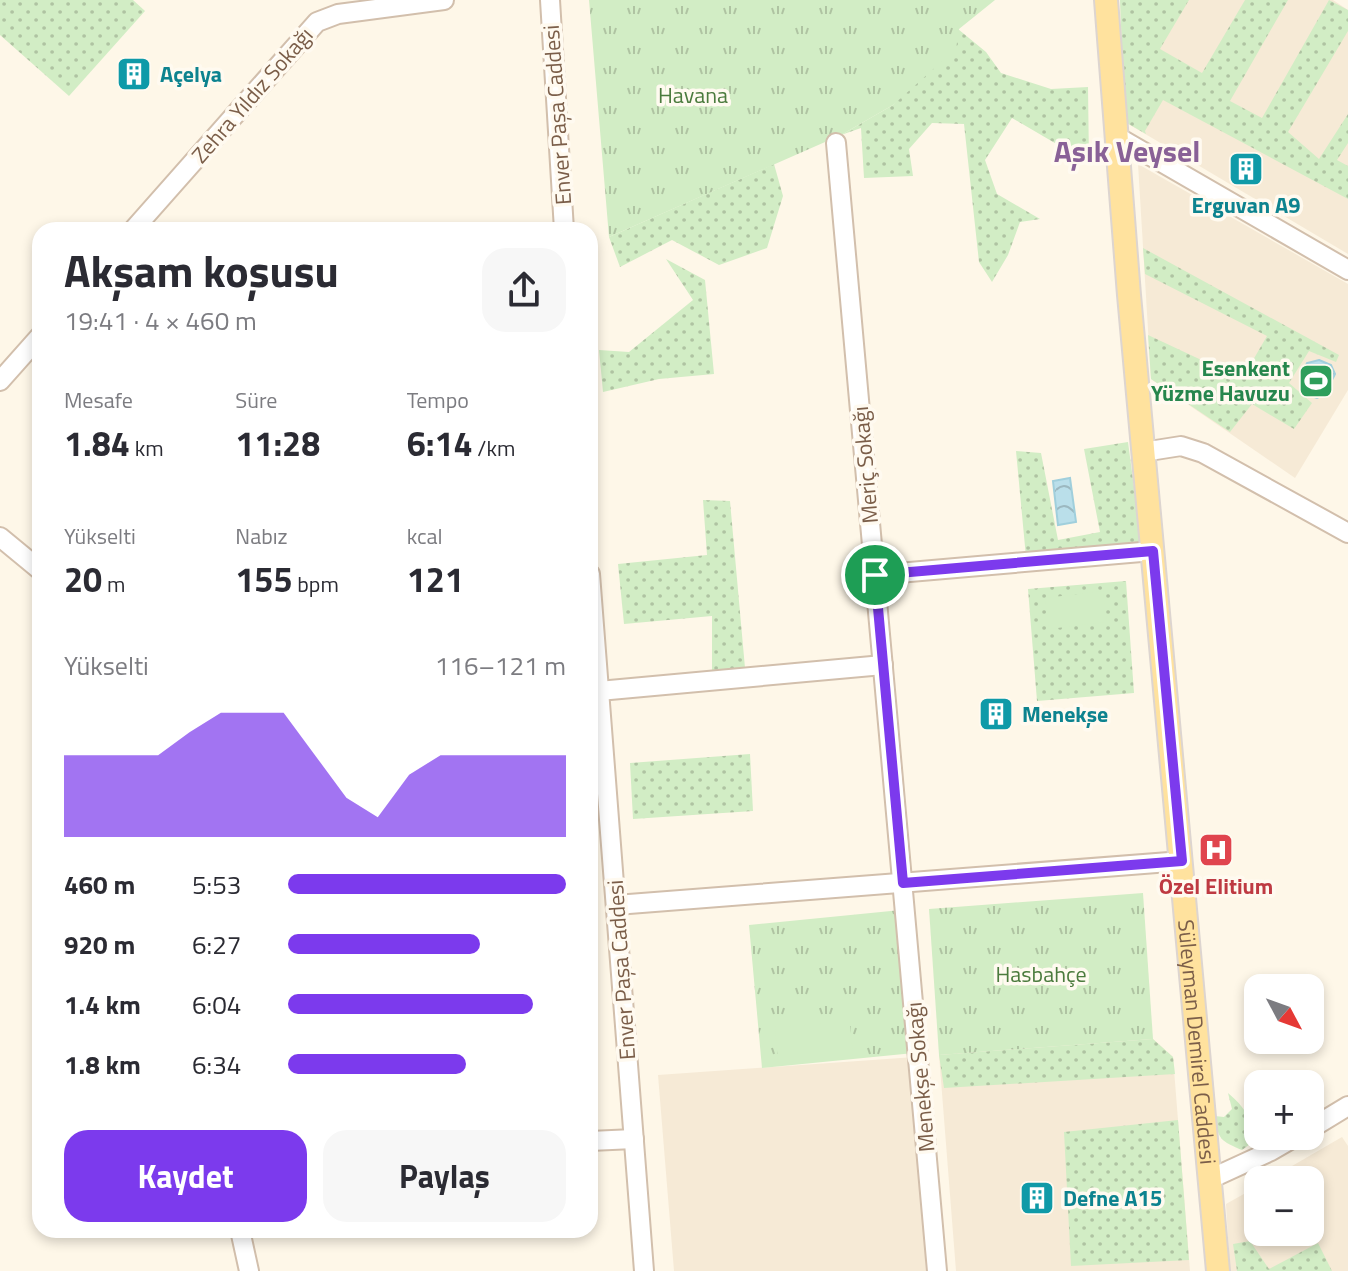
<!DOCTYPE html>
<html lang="tr">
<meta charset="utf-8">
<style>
body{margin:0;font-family:"Titillium Web",sans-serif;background:#f7f7f7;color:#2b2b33;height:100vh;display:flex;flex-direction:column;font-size:30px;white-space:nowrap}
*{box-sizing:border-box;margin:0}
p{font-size:26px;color:#7c7c81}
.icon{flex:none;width:44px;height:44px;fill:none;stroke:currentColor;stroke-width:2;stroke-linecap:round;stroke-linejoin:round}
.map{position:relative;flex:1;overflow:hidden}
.drawer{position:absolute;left:32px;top:222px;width:566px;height:1016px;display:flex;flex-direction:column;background:#fff;border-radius:24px;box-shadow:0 4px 12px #0003}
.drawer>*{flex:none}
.needle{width:52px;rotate:131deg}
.fabs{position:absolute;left:1244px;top:974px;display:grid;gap:16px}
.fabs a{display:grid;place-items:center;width:80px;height:80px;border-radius:16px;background:#fff;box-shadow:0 4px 12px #0003;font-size:40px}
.pin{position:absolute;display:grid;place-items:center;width:68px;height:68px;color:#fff;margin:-34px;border:4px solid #fff;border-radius:50%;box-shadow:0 2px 8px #0007}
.round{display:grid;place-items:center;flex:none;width:84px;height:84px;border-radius:24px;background:#f7f7f7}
.head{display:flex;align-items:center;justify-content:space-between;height:136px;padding:0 32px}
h1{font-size:44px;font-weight:700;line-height:60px}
.metrics{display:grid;grid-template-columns:repeat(3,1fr);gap:12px;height:136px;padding:8px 32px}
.metrics div{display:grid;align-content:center}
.metrics b{font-size:34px;font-weight:700}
.metrics small{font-size:22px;font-weight:400}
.metrics p{font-size:22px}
.chart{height:224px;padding:16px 32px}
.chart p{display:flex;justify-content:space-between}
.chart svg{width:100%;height:144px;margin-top:8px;fill:#7c3aed;opacity:.7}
.action{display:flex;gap:16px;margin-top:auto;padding:16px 32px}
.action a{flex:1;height:92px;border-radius:24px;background:#7c3aed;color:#fff;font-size:32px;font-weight:700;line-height:92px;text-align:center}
.action a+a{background:#f7f7f7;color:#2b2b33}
ul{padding:0 32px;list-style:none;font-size:26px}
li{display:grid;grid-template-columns:128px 96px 1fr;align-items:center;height:60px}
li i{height:20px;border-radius:10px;background:#7c3aed}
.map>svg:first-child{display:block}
.residential{fill:#f6ead6}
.grass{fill:url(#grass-dots)}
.park{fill:url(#park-tufts)}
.garden{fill:#d2edc5}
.water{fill:url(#water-waves);stroke:#a0cfdc;stroke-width:2}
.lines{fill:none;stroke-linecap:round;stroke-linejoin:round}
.minor-casing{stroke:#d2bfac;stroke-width:22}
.major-casing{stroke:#ddd5d0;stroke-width:26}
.minor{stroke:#fff;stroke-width:18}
.major{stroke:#ffe29e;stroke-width:22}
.route-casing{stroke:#fff;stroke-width:16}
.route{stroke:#7c3aed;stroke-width:10}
.labels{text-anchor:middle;stroke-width:7;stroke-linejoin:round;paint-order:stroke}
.culture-label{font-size:22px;font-weight:bold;fill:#0d838f;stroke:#fffaf0;text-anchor:start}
.street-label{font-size:22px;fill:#7b5e49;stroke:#fffaf0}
.park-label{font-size:22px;fill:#4b7b3d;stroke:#fffaf0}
.leisure-label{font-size:22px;font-weight:bold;fill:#27864d;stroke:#fffaf0;text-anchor:end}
.health-label{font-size:22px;font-weight:bold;fill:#be3a42;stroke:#fffaf0}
.district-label{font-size:30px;font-weight:bold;fill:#896197;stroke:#fffaf0}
</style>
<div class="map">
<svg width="1348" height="1271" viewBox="0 0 1348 1271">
<defs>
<pattern id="grass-dots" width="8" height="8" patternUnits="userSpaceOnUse" patternTransform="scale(2)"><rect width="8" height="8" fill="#d2edc5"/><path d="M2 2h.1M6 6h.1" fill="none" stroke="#afc3a2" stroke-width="1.8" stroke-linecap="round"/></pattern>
<pattern id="park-tufts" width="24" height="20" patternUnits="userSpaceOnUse" patternTransform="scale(2)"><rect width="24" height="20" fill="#d2edc5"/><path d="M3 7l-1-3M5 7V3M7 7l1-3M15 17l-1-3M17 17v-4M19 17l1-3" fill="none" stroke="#afc3a2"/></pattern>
<pattern id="water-waves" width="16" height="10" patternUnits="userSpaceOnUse" patternTransform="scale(2)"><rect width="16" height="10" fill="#badfea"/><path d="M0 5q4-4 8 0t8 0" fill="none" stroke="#9cb8c0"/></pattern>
</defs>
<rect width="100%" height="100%" fill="#fef7e8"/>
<g class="residential">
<polygon points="1120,0 1333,0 1348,10 1348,254 1125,122"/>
<polygon points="1138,164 1348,284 1348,390 1295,478 1151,379"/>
<polygon points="1153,1039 1173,1057 1190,1271 956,1271 939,1055"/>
<polygon points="915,1057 926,1271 674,1271 658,1075"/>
<polygon points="1342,1137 1348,1146 1348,1271 1230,1271 1226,1204 1258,1186 1258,1232 1310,1232 1310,1180 1268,1180"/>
</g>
<g class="grass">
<polygon points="0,0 133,0 145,11 69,96 0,35"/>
<polygon points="1120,0 1189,0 1160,49 1202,73 1245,0 1288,0 1230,101 1262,118 1329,0 1348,10 1348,31 1288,132 1319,159 1348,114 1348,143 1337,160 1348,166 1348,199 1163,100 1145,131 1146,134 1125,122"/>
<polygon points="958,29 986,52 1001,73 1051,89 1088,87 1089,163 1012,118 985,160 997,194 1040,219 1020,222 1008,255 992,282 979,262 964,124 932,123 909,149 913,176 864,178 861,128 841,135 893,105"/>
<polygon points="774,164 783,196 767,248 719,265 672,240 620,267 609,237"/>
<polygon points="1143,248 1339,355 1336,362 1309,351 1289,383 1312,403 1294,429 1252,404 1230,432 1151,379 1148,335 1242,379 1267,336 1145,274"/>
<polygon points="666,259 705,280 714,374 659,379 603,392 599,350 629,352 693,300"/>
<polygon points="1128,442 1142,547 1026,557 1016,451 1041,453 1058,540 1100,532 1084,449"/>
<polygon points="703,500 730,501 745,668 712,671 712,616 624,624 618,564 707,555"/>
<polygon points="1126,581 1134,693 1037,701 1028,589"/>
<polygon points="750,754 753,811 633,819 630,763"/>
<polygon points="1153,1039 1173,1057 1175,1074 944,1088 939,1055"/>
<path d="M1228,1093C1244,1106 1251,1119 1258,1138L1242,1150C1221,1141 1218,1140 1215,1116L1224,1117L1232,1109Z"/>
<polygon points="1178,1120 1189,1260 1071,1266 1064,1132"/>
<polygon points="1250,1241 1269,1269 1318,1243 1332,1271 1237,1271 1233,1244"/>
</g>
<g class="park">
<polygon points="589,0 995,0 959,29 956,49 893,105 841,135 609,237"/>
<polygon points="1143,893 1153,1039 939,1055 929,909"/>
<polygon points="901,910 914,1053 762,1068 749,925"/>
</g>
<g class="garden">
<polygon points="1103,591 1107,622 1049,629 1045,598"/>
<polygon points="850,1022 853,1057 778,1062 775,1027"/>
</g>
<g class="water">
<polygon points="1319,360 1331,365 1335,374 1325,394 1317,398 1308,395 1300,379 1307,363"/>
<polygon points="1070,478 1076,522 1058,525 1053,481"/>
</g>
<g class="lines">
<g class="minor-casing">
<g id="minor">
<polyline points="550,0 564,230"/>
<polyline points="1116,136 1348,270"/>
<polyline points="836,143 937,1271"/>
<polyline points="133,230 317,22 338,14 444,0"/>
<polyline points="0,381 40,336"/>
<polyline points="1143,452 1181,446 1203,453 1348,533"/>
<polyline points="0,537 40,570"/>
<polyline points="590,574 644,1271"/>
<polyline points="875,575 1153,551"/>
<polyline points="599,691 883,665"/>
<polyline points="616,905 1182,861"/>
<polyline points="1310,1129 1348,1106"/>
<polyline points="590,1141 634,1139"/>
<polyline points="1210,1179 1271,1151 1297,1136"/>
<polyline points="240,1230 249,1271"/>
</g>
</g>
<g class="major-casing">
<g id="major">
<path id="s1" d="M1106,0L1129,295L1218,1271"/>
</g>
</g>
<use href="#minor" class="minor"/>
<use href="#major" class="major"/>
</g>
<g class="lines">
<g class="route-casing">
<polygon id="route" points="1153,551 1182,861 903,883 875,575"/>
</g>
<use href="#route" class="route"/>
</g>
<defs>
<g id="building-square" transform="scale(1.8)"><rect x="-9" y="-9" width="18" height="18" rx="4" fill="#0f9aa8" stroke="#fffaf0"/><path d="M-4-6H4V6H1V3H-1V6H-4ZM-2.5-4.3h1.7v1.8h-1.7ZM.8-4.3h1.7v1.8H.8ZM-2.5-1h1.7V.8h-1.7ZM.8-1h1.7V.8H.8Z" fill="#fff"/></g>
<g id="stadium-square" transform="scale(1.8)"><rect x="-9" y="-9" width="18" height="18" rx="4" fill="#2e9e5b" stroke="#fffaf0"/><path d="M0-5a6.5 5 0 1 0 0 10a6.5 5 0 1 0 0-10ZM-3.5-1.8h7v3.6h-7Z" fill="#fff"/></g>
<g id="hospital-square" transform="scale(1.8)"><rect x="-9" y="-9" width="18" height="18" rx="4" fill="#e0444e" stroke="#fffaf0"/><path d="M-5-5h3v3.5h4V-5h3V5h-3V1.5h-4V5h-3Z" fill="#fff"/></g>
</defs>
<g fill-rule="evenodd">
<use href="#building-square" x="134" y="74"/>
<use href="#building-square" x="1246" y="169"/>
<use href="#stadium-square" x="1316" y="381"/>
<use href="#building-square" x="996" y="714"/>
<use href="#hospital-square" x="1216" y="850"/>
<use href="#building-square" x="1037" y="1198"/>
</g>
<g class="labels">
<g class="culture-label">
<text x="160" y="82">Açelya</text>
<text x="1246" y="213" text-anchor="middle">Erguvan A9</text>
<text x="1022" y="722">Menekşe</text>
<text x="1063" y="1206">Defne A15</text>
</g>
<g class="street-label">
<text transform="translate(252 95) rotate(-49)" y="8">Zehra Yıldız Sokağı</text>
<text transform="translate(557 115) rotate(-94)" y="8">Enver Paşa Caddesi</text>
<text transform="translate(865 465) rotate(-95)" y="8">Meriç Sokağı</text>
<text transform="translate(621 970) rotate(-94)" y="8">Enver Paşa Caddesi</text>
<text dy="8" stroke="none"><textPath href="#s1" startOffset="1046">Süleyman Demirel Caddesi</textPath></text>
<text transform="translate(920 1077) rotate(-95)" y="8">Menekşe Sokağı</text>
</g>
<g class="park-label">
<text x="693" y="103">Havana</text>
<text x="1041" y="982">Hasbahçe</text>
</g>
<g class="leisure-label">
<text x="1290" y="376">Esenkent<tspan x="1290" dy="25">Yüzme Havuzu</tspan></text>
</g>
<g class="health-label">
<text x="1216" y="894">Özel Elitium</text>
</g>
<g class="district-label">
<text x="1127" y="162">Aşık Veysel</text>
</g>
</g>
</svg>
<div class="fabs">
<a><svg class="needle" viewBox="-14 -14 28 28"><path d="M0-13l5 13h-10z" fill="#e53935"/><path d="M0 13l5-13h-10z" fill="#7c7c81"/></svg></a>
<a>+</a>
<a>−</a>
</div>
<div class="pin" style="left:875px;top:575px;background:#1e9e55"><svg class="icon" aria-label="arrive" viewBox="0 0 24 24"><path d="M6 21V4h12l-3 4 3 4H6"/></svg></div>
<section class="drawer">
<div class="head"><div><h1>Akşam koşusu</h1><p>19:41 · 4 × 460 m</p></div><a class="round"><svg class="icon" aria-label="share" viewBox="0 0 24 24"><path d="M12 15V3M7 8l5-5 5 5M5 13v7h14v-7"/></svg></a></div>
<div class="metrics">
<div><p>Mesafe</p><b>1.84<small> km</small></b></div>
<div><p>Süre</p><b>11:28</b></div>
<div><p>Tempo</p><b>6:14<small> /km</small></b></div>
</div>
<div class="metrics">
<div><p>Yükselti</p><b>20<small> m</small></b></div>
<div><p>Nabız</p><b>155<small> bpm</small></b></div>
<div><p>kcal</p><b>121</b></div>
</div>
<div class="chart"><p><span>Yükselti</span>116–121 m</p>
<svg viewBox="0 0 160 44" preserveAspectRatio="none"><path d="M0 44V19L10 19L20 19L30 19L40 12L50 6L60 6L70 6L80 19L90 32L100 38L110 25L120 19L130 19L140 19L150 19L160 19V44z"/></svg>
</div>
<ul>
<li><b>460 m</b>5:53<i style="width:100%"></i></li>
<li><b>920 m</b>6:27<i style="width:69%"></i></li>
<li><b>1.4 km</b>6:04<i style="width:88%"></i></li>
<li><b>1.8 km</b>6:34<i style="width:64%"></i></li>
</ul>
<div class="action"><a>Kaydet</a><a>Paylaş</a></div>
</section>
</div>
